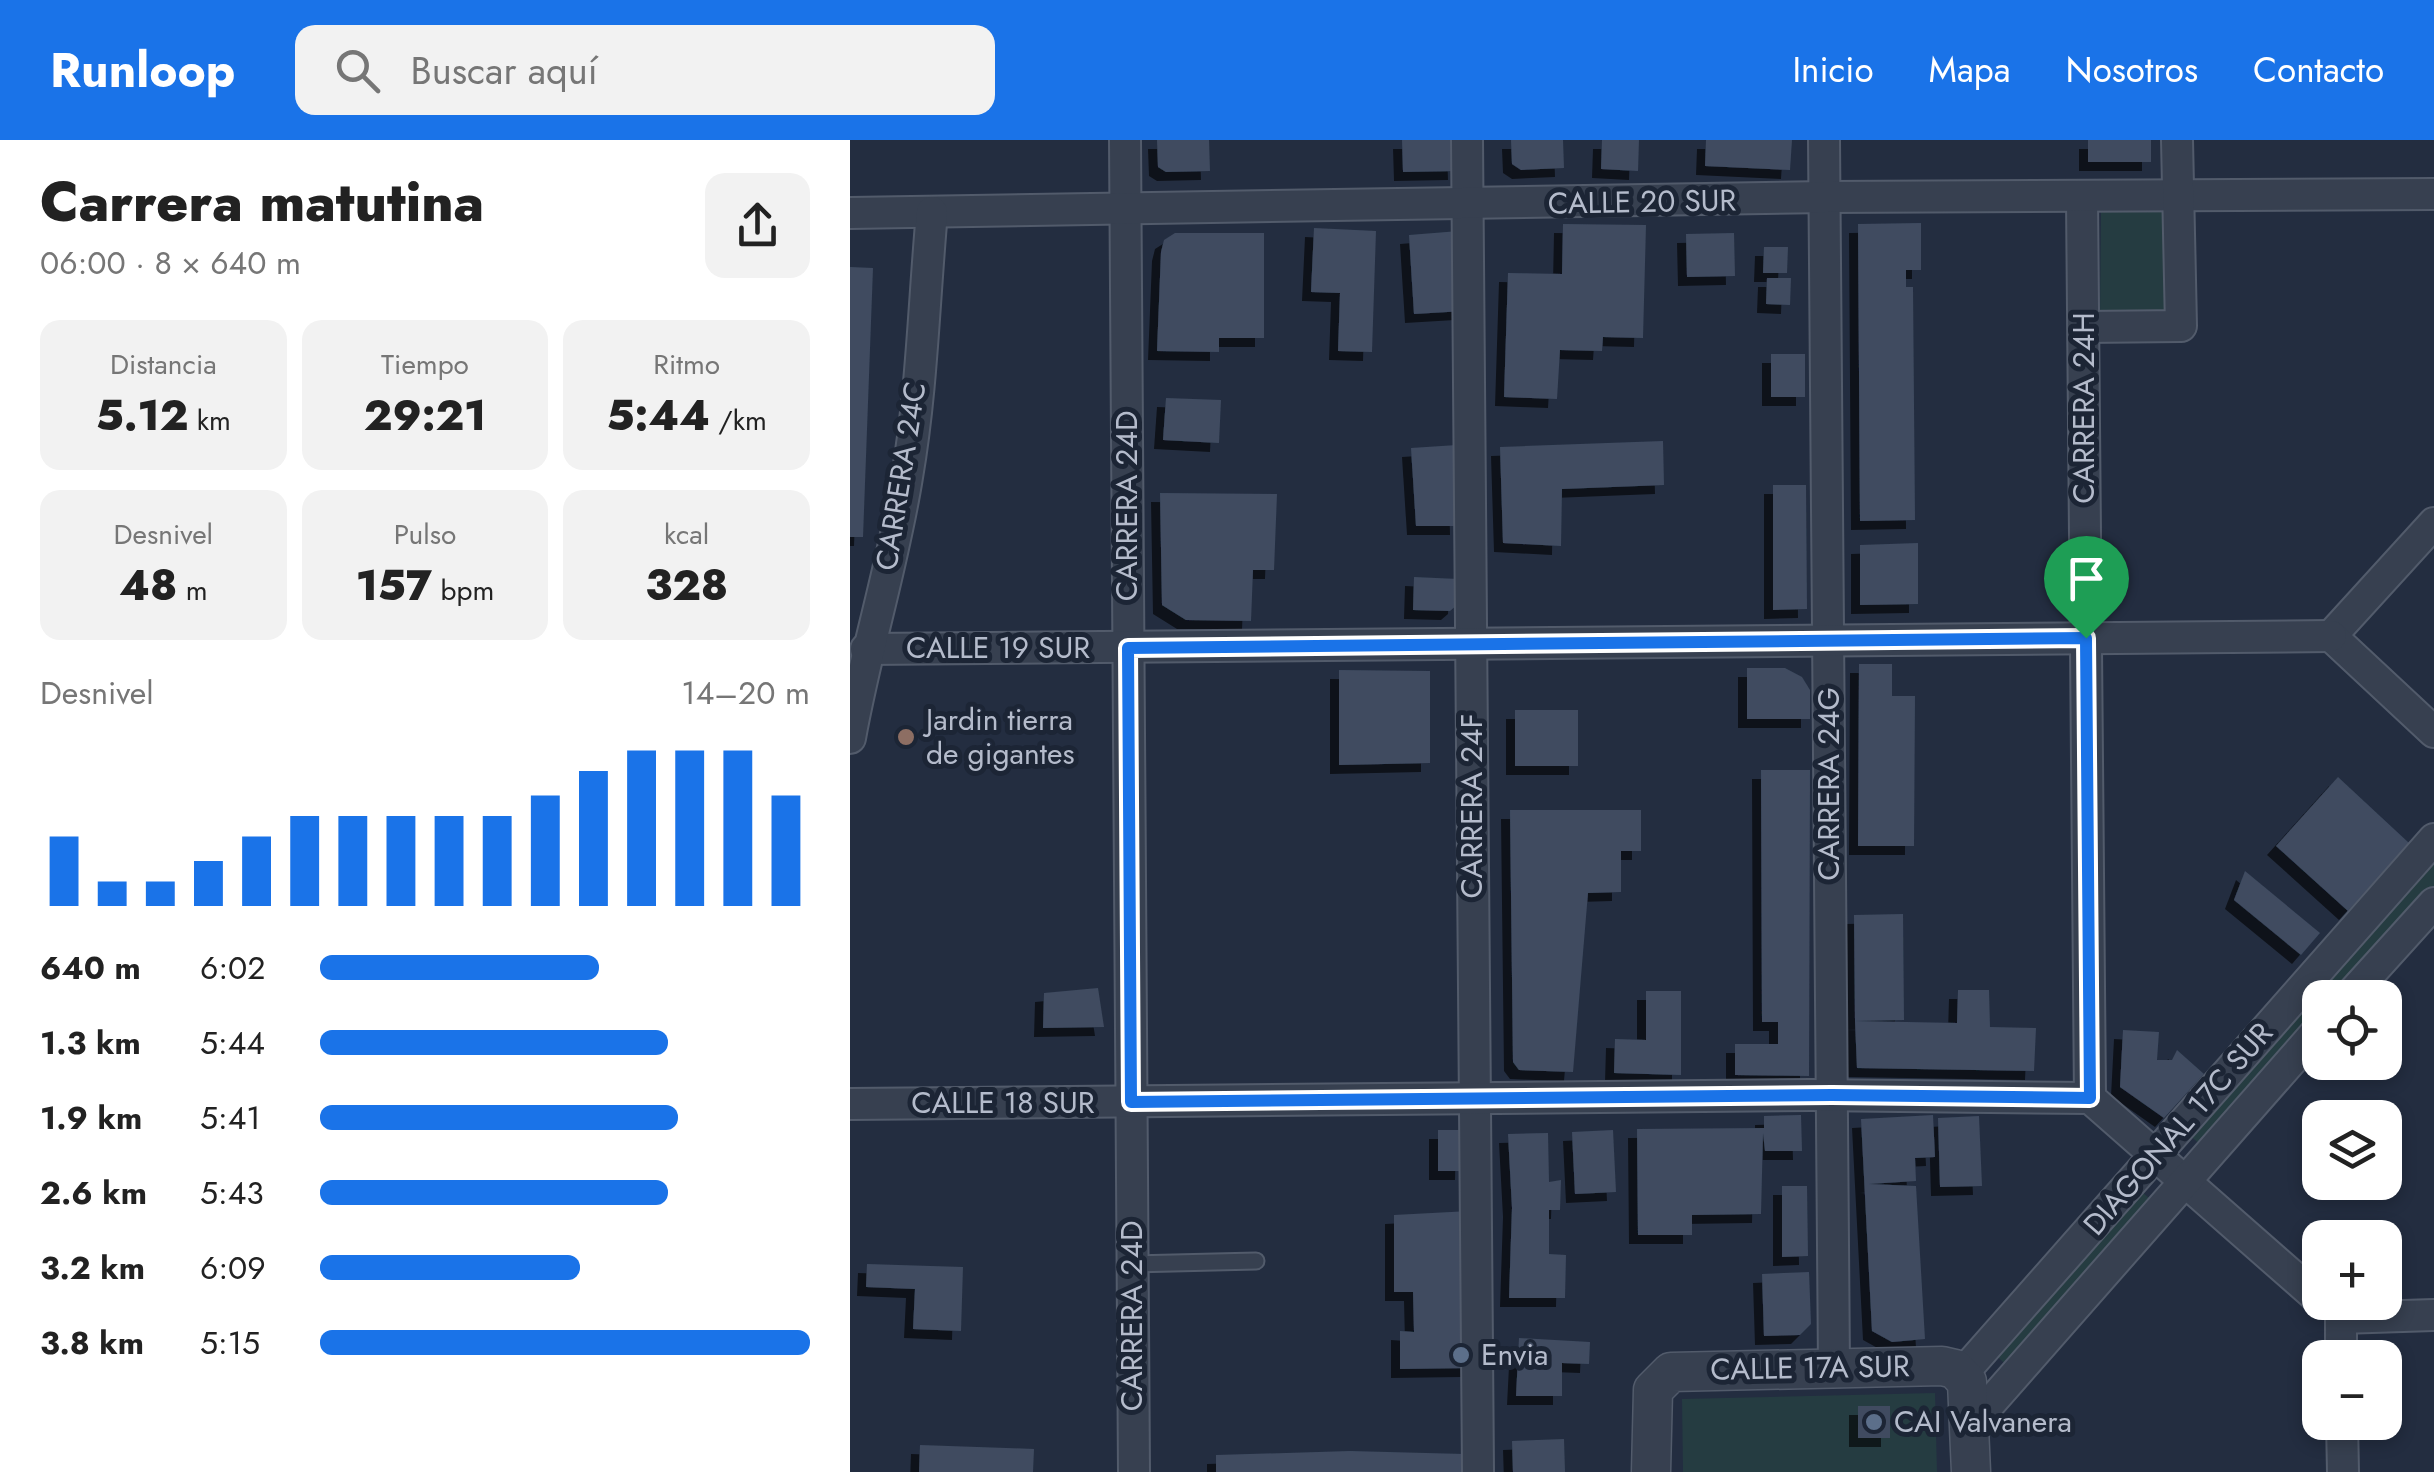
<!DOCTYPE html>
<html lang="es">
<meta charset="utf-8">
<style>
body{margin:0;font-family:Jost,sans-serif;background:#f2f2f2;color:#222;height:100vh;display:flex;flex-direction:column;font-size:38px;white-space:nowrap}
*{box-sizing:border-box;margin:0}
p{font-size:32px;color:#767676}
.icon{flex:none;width:55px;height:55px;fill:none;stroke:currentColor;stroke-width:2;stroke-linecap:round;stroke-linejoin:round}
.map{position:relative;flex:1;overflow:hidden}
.side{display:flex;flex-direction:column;background:#fff;width:850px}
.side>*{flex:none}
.controls{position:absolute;left:1452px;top:840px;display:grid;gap:20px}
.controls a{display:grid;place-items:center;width:100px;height:100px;border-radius:20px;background:#fff;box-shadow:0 5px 15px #0003;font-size:50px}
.pin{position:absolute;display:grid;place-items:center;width:85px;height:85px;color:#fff;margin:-102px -42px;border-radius:50% 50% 50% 0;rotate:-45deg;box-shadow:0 0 10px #0007}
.pin .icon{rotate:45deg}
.round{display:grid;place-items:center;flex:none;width:105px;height:105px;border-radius:20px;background:#f2f2f2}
.overview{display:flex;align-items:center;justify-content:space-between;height:170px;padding:0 40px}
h1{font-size:55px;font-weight:800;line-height:75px}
.figures{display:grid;grid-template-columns:repeat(3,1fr);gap:15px;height:170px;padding:10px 40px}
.figures div{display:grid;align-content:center;border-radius:20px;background:#f2f2f2;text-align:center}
.figures b{font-size:42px;font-weight:800}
.figures small{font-size:28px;font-weight:400}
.figures p{font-size:28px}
.chart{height:280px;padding:20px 40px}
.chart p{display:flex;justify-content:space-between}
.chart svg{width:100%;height:180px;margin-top:10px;stroke:#1a73e8;stroke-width:6}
ul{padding:0 40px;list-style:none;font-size:32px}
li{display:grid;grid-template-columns:160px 120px 1fr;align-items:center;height:75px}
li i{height:25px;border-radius:12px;background:#1a73e8}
header{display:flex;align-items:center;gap:60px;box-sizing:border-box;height:140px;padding:0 50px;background:#1a73e8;color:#fff}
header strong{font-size:48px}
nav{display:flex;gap:55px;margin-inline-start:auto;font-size:35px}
.search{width:700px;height:90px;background:#f2f2f2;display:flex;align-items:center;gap:25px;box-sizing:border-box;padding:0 35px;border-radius:20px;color:#767676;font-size:38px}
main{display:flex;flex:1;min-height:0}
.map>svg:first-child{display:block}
.green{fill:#253c41}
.building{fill:#3f4b60;filter:url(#shadow)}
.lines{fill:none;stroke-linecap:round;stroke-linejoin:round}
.service-casing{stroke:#525b6b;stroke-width:19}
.minor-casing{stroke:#525b6b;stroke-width:34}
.tertiary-casing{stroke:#525b6b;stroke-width:41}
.service{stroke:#374050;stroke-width:15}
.minor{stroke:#374050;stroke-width:30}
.tertiary{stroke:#374050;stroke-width:38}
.route-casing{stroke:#fff;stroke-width:20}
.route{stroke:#1a73e8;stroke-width:12}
.education-dot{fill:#8d6e63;stroke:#1c2535;stroke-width:4}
.service-dot{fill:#5c6f8a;stroke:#1c2535;stroke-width:4}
.labels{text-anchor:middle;stroke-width:10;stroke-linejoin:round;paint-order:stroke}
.street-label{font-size:30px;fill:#b4bbcb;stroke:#1c2535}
.poi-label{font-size:30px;fill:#b4bbcb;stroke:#1c2535;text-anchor:start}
</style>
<header>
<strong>Runloop</strong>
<div class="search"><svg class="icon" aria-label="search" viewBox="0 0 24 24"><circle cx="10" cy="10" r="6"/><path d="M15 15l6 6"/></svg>Buscar aquí</div>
<nav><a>Inicio</a><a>Mapa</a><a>Nosotros</a><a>Contacto</a></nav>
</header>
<main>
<section class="side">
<div class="overview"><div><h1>Carrera matutina</h1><p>06:00 · 8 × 640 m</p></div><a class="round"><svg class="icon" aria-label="share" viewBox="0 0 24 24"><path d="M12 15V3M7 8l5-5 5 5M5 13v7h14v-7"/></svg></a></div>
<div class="figures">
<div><p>Distancia</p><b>5.12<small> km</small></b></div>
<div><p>Tiempo</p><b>29:21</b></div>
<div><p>Ritmo</p><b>5:44<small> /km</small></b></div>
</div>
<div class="figures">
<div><p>Desnivel</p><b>48<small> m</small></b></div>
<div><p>Pulso</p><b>157<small> bpm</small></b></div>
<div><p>kcal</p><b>328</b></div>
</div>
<div class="chart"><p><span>Desnivel</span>14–20 m</p>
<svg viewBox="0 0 160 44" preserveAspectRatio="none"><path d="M5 44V27M15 44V38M25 44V38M35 44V33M45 44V27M55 44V22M65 44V22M75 44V22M85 44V22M95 44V22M105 44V17M115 44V11M125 44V6M135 44V6M145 44V6M155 44V17"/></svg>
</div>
<ul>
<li><b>640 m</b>6:02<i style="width:57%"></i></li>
<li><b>1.3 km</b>5:44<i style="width:71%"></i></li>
<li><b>1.9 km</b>5:41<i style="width:73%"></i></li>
<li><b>2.6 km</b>5:43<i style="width:71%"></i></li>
<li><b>3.2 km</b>6:09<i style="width:53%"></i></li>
<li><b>3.8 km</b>5:15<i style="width:100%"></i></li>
</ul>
</section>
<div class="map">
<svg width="1584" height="1332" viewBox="0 0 1584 1332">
<defs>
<filter id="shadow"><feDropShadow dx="-9" dy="9" stdDeviation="0" flood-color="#0009"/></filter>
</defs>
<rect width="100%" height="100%" fill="#232d40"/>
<g class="green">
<polygon points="1251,70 1319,70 1318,174 1250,174"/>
<polygon points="1584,715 1584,756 1492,857 1470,858 1470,882 1355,1009 1335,991"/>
<polygon points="1287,1048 1304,1062 1160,1228 1143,1213"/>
<polygon points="1085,1253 1087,1332 833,1332 832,1259"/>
</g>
<g class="building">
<polygon points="307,0 359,0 360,31 316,32 308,27"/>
<polygon points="552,0 606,0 607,31 553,32"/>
<polygon points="661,0 713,0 714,28 671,30 662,24"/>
<polygon points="752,0 789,0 788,31 751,29"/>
<polygon points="856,0 942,0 940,30 855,26"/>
<rect x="1238" y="0" width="63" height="22"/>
<polygon points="1071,83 1071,130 1056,130 1056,147 1063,147 1065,380 1010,381 1008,84"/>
<polygon points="713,84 796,85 793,198 753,197 752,211 710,210 707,259 654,257 658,133 712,134"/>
<polygon points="464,88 526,91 522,212 488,211 490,153 461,152"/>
<polygon points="609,91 614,171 564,174 559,95"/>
<polygon points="325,93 414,93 414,198 369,198 369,212 307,211 311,112 314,100"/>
<polygon points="884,93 885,136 837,137 836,94"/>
<polygon points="914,107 938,107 937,133 913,133"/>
<polygon points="0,127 23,128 13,397 0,397"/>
<polygon points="917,138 941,138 940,165 916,164"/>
<rect x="921" y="214" width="34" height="43"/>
<polygon points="316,258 371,260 369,303 313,300"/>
<polygon points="813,301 814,345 712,349 711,406 653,403 650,307"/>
<polygon points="607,305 609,386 566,386 561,308"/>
<polygon points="923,345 956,345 957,469 923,470"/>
<polygon points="310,353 427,354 424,430 403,430 401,481 336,480 312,465"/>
<polygon points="1068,403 1068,464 1010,465 1010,405"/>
<polygon points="564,437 608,439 607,465 600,471 563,470"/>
<polygon points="1009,524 1042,524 1042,556 1065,556 1064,706 1008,706"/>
<polygon points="897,528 935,528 952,537 960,550 960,579 897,579"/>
<polygon points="489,530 580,531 580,623 489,625"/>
<rect x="665" y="570" width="63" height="56"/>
<polygon points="911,630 960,630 959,936 885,935 885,904 928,904 928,882 912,882"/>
<polygon points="1488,637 1559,703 1498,771 1426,706"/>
<polygon points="660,670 791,670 791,711 771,711 771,752 738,753 723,932 669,930 663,922"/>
<polygon points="1395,731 1470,793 1451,815 1384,760"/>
<polygon points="1053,774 1054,880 1005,881 1004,775"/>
<polygon points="248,848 254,887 193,888 194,853"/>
<polygon points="1108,850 1139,850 1140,887 1186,888 1184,931 1007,928 1005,881 1107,883"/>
<polygon points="796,851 831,851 831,935 764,933 765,899 796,900"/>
<polygon points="1273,890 1309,892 1307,920 1322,920 1327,910 1354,934 1314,978 1270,947"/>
<polygon points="951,975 952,1011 915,1011 913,993 911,1074 842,1075 842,1095 788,1095 787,989 914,988 914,976"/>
<polygon points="1083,975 1085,1017 1065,1018 1066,1041 1019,1044 1066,1046 1075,1199 1042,1202 1022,1191 1011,979"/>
<polygon points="1129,976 1132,1046 1090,1047 1088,978"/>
<polygon points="588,990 615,990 614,1031 588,1031"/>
<polygon points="763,990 766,1052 725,1054 722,992"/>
<polygon points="698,993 699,1042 711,1040 710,1070 699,1070 699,1114 716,1115 715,1158 659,1158 662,1068 658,994"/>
<polygon points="932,1046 957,1046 958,1116 932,1117"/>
<polygon points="620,1071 621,1228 550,1229 550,1191 564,1192 563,1152 544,1152 544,1075"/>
<polygon points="17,1124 113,1127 111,1191 63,1189 65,1149 16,1147"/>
<polygon points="959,1132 961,1184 950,1195 914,1196 912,1134"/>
<polygon points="669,1198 740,1202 739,1224 712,1223 712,1256 666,1256"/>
<rect x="1008" y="1266" width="32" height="32"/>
<polygon points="714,1299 715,1332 663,1332 662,1301"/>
<polygon points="70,1305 184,1309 183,1332 69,1332"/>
<polygon points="500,1311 614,1314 614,1332 366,1332 366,1315"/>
</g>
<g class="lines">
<g class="service-casing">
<polyline id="service" points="282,1124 406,1121"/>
</g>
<g class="minor-casing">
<g id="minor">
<polyline points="275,0 284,1332"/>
<polyline points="617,0 628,1332"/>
<polyline points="974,0 984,1227"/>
<polyline points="1232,58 1240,958"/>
<polyline points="0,73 977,57 1584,54"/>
<polyline points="1234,187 1331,186 1327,0"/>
<polyline points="1481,496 1584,383"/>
<polyline points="1481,496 1584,592"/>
<polyline points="16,509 1481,496"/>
<path d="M0,598C16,509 43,425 57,337C72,250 74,160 82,72"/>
<polyline points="1498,858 1584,763"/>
<polyline points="0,964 961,955 1240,958 1470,1160"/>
<polyline points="1491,1178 1584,1175"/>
<polyline points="1491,1178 1491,1218"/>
<polyline points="1112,1234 1584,699"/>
<polyline points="1492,1282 1493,1332"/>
<polyline points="1120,1286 1470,888"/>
</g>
</g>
<g class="tertiary-casing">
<polyline id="tertiary" points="801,1332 803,1250 821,1232 1092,1226 1105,1229 1117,1242 1121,1332"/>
</g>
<use href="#service" class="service"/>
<use href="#minor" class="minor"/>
<use href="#tertiary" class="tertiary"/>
</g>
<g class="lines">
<g class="route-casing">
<polygon id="route" points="1236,498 1240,958 982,955 281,962 278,508"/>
</g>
<use href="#route" class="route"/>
</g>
<circle class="education-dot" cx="56" cy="597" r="10"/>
<g class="service-dot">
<circle cx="611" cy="1215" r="10"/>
<circle cx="1024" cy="1282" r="10"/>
</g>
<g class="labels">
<g class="street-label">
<text transform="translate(792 62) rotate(-1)" y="10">CALLE 20 SUR</text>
<text transform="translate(1234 268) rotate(-90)" y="10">CARRERA 24H</text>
<text transform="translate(51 336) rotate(-81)" y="10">CARRERA 24C</text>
<text transform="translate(277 366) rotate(-90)" y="10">CARRERA 24D</text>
<text x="148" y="518">CALLE 19 SUR</text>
<text transform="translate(979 644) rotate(-90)" y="10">CARRERA 24G</text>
<text transform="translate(622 666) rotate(-90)" y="10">CARRERA 24F</text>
<text x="153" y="973">CALLE 18 SUR</text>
<text transform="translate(1328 989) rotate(-49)" y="10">DIAGONAL 17C SUR</text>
<text transform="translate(282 1176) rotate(-90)" y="10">CARRERA 24D</text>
<text transform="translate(960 1228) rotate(-1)" y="10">CALLE 17A SUR</text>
</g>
<g class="poi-label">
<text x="76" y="590">Jardin tierra<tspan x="76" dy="34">de gigantes</tspan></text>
<text x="631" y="1225">Envia</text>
<text x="1044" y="1292">CAI Valvanera</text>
</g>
</g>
</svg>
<div class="controls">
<a><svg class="icon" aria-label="locate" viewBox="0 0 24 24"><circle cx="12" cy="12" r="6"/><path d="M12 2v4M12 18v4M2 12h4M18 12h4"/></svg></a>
<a><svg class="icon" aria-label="layers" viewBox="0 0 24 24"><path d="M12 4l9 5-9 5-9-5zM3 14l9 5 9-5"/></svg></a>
<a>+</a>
<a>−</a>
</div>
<div class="pin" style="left:1236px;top:498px;background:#1e9e55"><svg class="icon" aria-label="arrive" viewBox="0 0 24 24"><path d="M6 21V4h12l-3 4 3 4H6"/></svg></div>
</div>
</main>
